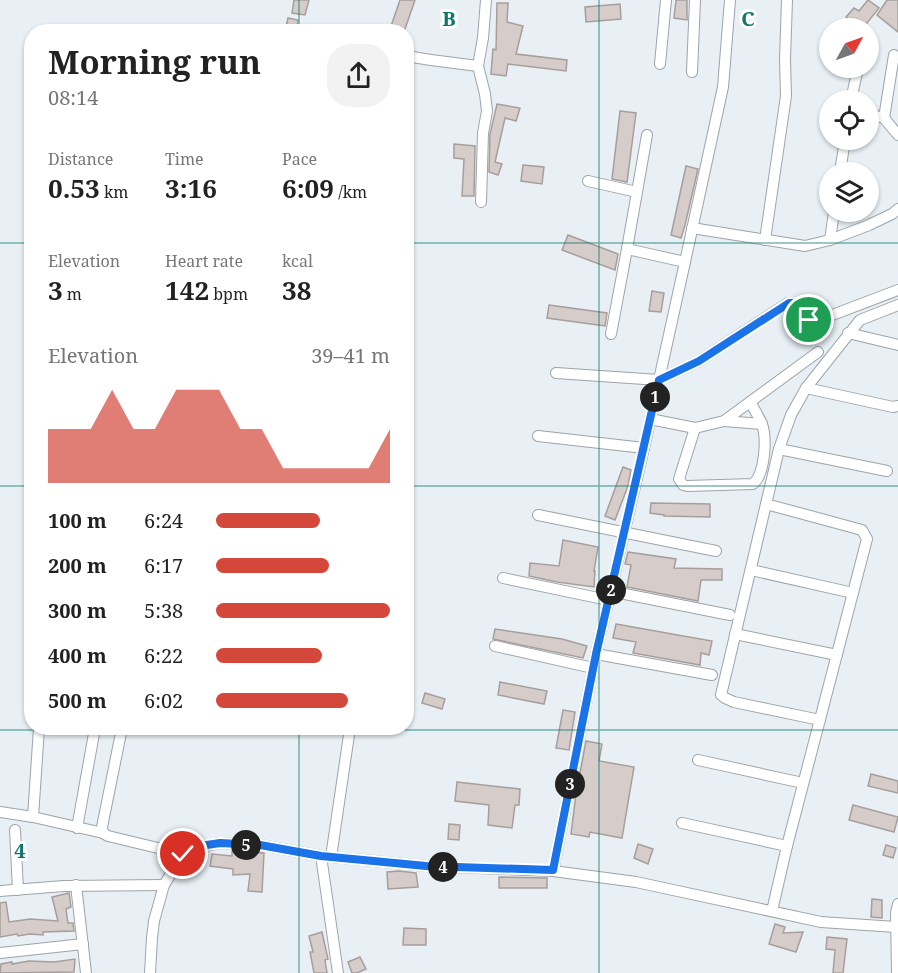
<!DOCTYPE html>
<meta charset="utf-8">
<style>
body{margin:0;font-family:"Noto Serif",serif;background:#f2f2f2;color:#222;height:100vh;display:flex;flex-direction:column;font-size:22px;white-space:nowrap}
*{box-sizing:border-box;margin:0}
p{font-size:20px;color:#767676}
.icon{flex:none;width:33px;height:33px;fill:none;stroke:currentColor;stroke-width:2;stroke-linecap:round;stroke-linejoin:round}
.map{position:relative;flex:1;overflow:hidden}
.side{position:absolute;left:24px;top:24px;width:390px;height:711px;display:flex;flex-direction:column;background:#fff;border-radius:24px;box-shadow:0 2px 4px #0004}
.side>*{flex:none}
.needle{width:39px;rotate:50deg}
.fabs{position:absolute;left:819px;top:18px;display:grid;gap:12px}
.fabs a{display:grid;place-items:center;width:60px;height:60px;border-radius:50%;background:#fff;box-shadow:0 2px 4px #0004;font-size:30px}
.pin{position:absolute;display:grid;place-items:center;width:51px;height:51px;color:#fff;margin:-26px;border:3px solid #fff;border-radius:50%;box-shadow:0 2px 6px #0007}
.km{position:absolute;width:30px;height:30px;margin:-15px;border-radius:50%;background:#222;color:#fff;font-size:16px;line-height:30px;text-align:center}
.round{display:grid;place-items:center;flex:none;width:63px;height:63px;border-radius:24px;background:#f2f2f2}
.summary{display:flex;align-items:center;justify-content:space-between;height:102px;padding:0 24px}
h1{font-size:33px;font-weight:700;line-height:45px}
.stats{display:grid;grid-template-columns:repeat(3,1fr);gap:9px;height:102px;padding:6px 24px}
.stats div{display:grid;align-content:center}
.stats b{font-size:26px;font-weight:700}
.stats small{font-size:16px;font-weight:400}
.stats p{font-size:16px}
.chart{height:168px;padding:12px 24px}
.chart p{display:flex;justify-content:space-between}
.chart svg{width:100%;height:108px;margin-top:6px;fill:#d4473b;opacity:.7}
ul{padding:0 24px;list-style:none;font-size:20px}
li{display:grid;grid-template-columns:96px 72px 1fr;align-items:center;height:45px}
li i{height:15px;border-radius:8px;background:#d4473b}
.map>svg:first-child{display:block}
.building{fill:#d6cdca;stroke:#a79e9c;stroke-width:1.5}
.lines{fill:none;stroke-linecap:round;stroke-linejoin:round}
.minor-casing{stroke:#9da4a9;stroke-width:12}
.minor{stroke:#fff;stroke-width:10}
.route-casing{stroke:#fff;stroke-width:12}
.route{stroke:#1a73e8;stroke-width:8}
.grid{fill:none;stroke:#0f766e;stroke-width:1.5;stroke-opacity:0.55}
.grid-label{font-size:20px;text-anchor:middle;font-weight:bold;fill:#0f766e;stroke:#fff;stroke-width:6;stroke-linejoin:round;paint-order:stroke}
</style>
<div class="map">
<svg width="898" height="973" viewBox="0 0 898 973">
<rect width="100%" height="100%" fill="#e8f0f5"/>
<g class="building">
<polygon points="294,0 309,0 305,15 292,13"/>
<polygon points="400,0 415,0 404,32 389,32"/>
<polygon points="676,0 687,0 687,20 674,18"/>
<polygon points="868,0 879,8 863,28 860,28 846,17 854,8 859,11"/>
<polygon points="887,0 898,0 898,32 877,15"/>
<polygon points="497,3 508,3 507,22 523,26 516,54 567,60 566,71 508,64 506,76 491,74 493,49 496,50"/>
<polygon points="620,4 621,19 586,22 585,7"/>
<polygon points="288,18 298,20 296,32 285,32"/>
<polygon points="497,104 520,108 516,121 505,118 495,162 502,164 498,175 489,172 490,134"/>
<polygon points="620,111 636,113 627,182 612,179"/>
<polygon points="454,144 475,146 474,196 462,196 464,159 454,158"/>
<polygon points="523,165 544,167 542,184 521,181"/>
<polygon points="686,166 698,169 685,225 681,238 671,235"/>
<polygon points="568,235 618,254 615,270 562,250"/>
<polygon points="652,291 664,293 661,312 649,311"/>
<polygon points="549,305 607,313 605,326 547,318"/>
<polygon points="623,467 631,470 628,486 615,520 605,516"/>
<polygon points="651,503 710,504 710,517 664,516 664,515 650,513"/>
<polygon points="563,540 598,547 594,571 595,571 594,587 557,582 529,576 530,563 559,566"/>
<polygon points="628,552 676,559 674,568 722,569 722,580 701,580 698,601 627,587 631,565 625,564"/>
<polygon points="616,624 712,641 709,655 701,653 700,665 633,653 636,642 613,638"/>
<polygon points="495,629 562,639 587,646 583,658 493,639"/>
<polygon points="500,682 547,691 544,704 498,695"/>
<polygon points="425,693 445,699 442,709 422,703"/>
<polygon points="563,710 575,712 569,750 556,748"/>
<polygon points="586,741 602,744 599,761 634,767 622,838 590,832 589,837 571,834 576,794"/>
<polygon points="871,774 898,781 898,793 868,786"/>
<polygon points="457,782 520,789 519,805 515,805 512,828 488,825 489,805 455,801"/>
<polygon points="853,805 898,817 894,832 849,820"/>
<polygon points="449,824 460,825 459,840 448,839"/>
<polygon points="638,844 653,849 648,864 634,858"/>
<polygon points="886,845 896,848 893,858 883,855"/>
<polygon points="232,851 264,853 262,892 248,891 250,874 233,875 233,869 210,866 212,854 232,856"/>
<polygon points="399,871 416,873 418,887 388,889 387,872"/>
<polygon points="499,877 547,878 547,888 499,888"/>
<polygon points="69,893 71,907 66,909 68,923 73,923 74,931 43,932 43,935 30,934 18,936 17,934 0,937 0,903 6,902 9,922 30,919 58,921 52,897"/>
<polygon points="872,899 882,900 882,918 871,917"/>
<polygon points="775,924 785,927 783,933 803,932 796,952 769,944"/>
<polygon points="404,928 426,929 426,945 403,945"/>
<polygon points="322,932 328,959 325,960 327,973 314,973 310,952 313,952 309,936"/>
<polygon points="827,937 847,939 843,973 833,973 835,950 826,949"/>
<polygon points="360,957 366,969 357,973 352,973 348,962"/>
<polygon points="75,959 74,972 0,973 1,964 12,962 12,964 29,961 54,962"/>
</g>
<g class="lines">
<g class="minor-casing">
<g id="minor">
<polyline points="406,56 431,60 478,66"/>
<polyline points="660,64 666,0"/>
<polyline points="692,72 695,0"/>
<polyline points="851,100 858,68"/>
<polyline points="868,114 884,118 898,135"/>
<polyline points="884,118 894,55"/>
<polyline points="840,172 845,140"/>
<polyline points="588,181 637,192"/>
<polyline points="481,202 483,133 487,111 485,94 478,66 483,38 486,0"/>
<polyline points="692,228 805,246 830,240 869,225 892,214 898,209"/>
<polyline points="765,240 786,96 785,59 787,0"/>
<polyline points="830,240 834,212"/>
<polyline points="685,262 723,87 730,0"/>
<polyline points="848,333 898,345"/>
<polyline points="611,334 627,249"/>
<polyline points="556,373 659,380 699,361 788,303 797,303 806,318 814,322 898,290"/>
<polyline points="806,388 893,407 898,406"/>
<polyline points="650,419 695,428 724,421 818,352"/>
<polyline points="724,421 762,424"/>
<path d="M695,428L679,479L683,485L687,486L753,484C765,474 767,439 762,424C759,417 754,409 750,402"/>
<polyline points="538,436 644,448"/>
<polyline points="779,449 887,471"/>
<polyline points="766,504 721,695 725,698 734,702 820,720"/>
<polyline points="538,515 716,551"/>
<polyline points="751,570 853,593"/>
<polyline points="503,578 608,600"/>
<polyline points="610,591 730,615"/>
<polyline points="735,634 837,655"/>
<polyline points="495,646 593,668"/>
<polyline points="596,654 712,675"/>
<polyline points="122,728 102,827 103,833 108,836 183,854"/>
<polyline points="698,760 803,783"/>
<polyline points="0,812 33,817 103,833"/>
<polyline points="33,817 39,728"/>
<polyline points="682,823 787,846"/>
<polyline points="77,828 95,728"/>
<polyline points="15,830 18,890"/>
<polyline points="321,856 338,973"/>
<polyline points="331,857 350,728"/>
<polyline points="553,871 596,654 644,448 685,262 627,249 647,135"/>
<polyline points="76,885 86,973"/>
<polyline points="0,891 64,886 164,885"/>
<polyline points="772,911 787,846 867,539 862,530 766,504 779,449 791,415 806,388 860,320 898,305"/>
<polyline points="0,953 83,944"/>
<polyline points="150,973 152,938 154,921 164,885 183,854 200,847 220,843 260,845 321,856 426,866 553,871 636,882 821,922 896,927"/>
<polyline points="897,973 896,913 898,904"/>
</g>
</g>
<use href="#minor" class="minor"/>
</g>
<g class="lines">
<g class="route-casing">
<polyline id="route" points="183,854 200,846 220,843 260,845 321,856 426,866 553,870 596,654 659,380 699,361 789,303 797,303 806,318 809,320"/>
</g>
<use href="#route" class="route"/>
</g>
<path class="grid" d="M299,0V32M599,0V973M0,243H32M406,243H898M0,486H32M406,486H898M299,728V973M0,730H898"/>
<g class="grid-label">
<text x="449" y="26">B</text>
<text x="748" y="26">C</text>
<text x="20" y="858">4</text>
</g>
</svg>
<div class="fabs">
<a><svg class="needle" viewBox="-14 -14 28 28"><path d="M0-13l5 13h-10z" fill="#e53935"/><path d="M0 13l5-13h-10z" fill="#767676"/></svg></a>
<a><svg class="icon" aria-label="locate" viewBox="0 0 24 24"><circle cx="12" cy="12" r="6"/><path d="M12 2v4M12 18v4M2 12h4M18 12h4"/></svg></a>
<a><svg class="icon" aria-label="layers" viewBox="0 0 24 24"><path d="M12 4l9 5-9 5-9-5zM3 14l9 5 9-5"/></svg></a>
</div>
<div class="pin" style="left:809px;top:320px;background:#1e9e55"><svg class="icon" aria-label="arrive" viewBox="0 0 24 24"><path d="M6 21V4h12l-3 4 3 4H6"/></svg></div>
<div class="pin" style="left:183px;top:854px;background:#d93025"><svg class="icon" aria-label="check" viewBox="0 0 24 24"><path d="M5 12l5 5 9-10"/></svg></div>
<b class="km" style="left:655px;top:397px">1</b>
<b class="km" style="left:611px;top:590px">2</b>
<b class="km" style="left:570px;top:784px">3</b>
<b class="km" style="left:443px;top:867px">4</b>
<b class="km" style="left:246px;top:845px">5</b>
<section class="side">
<div class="summary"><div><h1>Morning run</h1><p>08:14</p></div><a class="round"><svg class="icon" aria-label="share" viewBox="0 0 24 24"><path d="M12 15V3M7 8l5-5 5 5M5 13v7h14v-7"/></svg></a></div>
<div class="stats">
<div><p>Distance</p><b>0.53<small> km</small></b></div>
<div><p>Time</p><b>3:16</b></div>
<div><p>Pace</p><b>6:09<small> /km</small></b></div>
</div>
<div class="stats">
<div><p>Elevation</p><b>3<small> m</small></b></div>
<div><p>Heart rate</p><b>142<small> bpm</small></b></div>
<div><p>kcal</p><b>38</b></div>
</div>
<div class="chart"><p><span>Elevation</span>39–41 m</p>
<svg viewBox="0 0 160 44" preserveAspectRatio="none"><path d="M0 44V22L10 22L20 22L30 6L40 22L50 22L60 6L70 6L80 6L90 22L100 22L110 38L120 38L130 38L140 38L150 38L160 22V44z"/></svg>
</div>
<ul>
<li><b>100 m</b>6:24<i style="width:60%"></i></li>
<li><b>200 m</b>6:17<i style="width:65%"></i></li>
<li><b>300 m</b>5:38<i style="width:100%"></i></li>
<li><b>400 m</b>6:22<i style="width:61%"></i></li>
<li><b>500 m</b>6:02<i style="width:76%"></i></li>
</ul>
</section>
</div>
